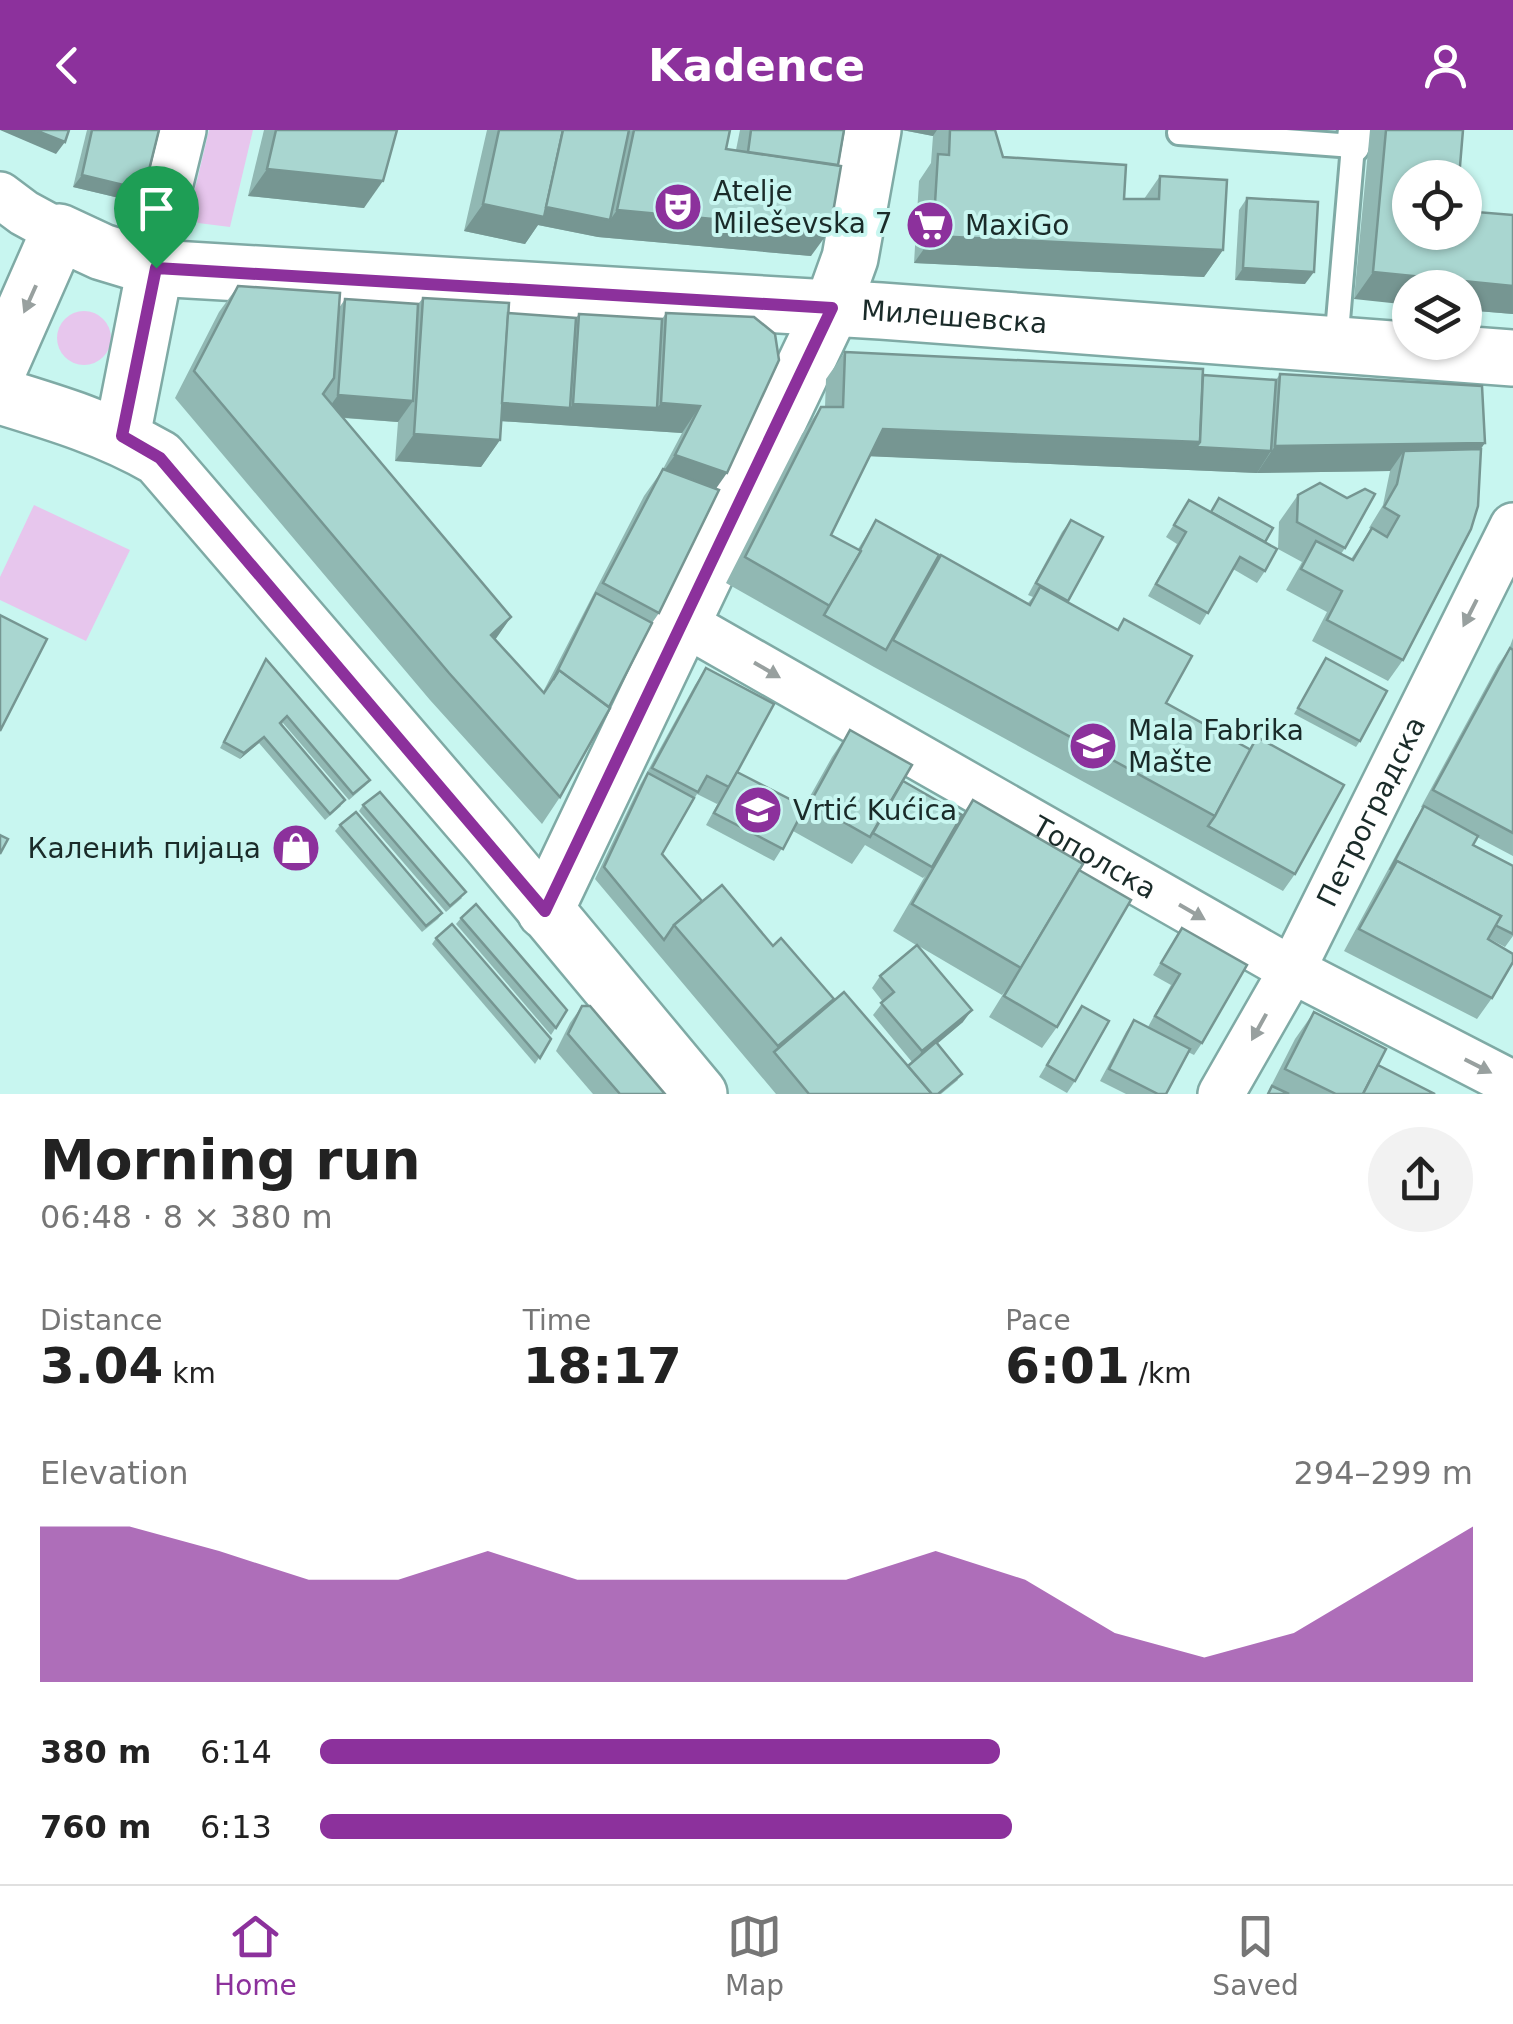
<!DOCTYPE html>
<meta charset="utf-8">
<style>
body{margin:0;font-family:"DejaVu Sans",sans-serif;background:#f2f2f2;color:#222;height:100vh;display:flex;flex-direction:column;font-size:38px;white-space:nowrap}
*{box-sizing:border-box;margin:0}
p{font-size:32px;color:#767676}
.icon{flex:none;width:55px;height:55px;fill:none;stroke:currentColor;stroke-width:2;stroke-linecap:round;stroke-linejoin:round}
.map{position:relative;height:964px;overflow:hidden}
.drawer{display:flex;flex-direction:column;background:#fff;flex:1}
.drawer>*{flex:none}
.tools{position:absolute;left:1392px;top:30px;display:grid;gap:20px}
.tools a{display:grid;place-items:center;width:90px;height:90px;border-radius:50%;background:#fff;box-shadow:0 2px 8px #0004;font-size:50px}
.pin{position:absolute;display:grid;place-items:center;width:85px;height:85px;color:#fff;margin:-102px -42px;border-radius:50% 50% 50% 0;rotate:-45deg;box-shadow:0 0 10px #0007}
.pin .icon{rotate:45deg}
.round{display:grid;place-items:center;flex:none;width:105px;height:105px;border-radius:52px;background:#f2f2f2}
.summary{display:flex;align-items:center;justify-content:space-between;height:170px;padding:0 40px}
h1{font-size:55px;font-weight:700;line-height:75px}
.figures{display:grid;grid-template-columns:repeat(3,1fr);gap:15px;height:170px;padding:10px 40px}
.figures div{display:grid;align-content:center}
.figures b{font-size:50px;font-weight:700}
.figures small{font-size:28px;font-weight:400}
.figures p{font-size:28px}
.chart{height:280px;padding:20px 40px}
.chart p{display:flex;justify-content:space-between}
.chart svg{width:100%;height:180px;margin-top:10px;fill:#8c319c;opacity:.7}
ul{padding:0 40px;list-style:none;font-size:32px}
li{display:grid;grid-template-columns:160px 120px 1fr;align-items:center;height:75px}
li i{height:25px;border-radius:12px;background:#8c319c}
header{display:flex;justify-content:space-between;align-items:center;height:130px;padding:0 40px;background:#8c319c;color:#fff;font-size:45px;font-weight:700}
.tabs{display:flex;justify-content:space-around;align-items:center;height:140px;border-top:2px solid #e0e0e0;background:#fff;font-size:28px;color:#767676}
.tabs a{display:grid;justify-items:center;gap:5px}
.tabs .current{color:#8c319c}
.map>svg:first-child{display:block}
.green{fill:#e7c6ed}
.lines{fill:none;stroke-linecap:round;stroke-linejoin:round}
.service-casing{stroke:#7faaa5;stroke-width:28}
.pedestrian-casing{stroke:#7faaa5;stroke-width:38}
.minor-casing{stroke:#7faaa5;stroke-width:50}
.tertiary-casing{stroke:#7faaa5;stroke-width:60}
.secondary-casing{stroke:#7faaa5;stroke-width:60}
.service{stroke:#fff;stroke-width:22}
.pedestrian{stroke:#fff;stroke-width:32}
.minor{stroke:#fff;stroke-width:45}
.tertiary{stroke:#fff;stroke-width:55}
.secondary{stroke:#fff;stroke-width:55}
.wall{fill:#91b8b3;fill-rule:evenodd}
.shaded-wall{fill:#769692}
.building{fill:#a9d6d0;stroke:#769692;stroke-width:2.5}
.oneway{fill:#98a09f}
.route-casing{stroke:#fff;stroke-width:20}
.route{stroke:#8c319c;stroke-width:12}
.labels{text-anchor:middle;stroke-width:8;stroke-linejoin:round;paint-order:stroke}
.poi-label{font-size:28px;fill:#1a2b29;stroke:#c8f6f0;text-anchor:start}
.street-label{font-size:28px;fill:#1a2b29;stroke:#c8f6f0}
</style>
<header><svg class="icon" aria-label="back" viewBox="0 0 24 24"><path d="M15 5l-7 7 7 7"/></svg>Kadence<svg class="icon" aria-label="person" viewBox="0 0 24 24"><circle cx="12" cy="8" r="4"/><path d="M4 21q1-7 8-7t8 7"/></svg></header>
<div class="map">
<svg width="1513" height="964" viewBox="0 0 1513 964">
<rect width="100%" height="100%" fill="#c8f6f0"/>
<g class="green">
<polygon points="209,0 253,0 230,97 198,93 190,80"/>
<circle cx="84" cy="208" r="27"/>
<polygon points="34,375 130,420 86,511 0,470 0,447"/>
</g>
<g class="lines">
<g class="service-casing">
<polyline id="service" points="1179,3 1353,16 1336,214"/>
</g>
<g class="pedestrian-casing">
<polyline id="pedestrian" points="1353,16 1355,0"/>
</g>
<g class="minor-casing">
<g id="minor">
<polyline points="0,65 24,83 59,102"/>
<polyline points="155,138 163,82 183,0"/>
<path id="s1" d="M682,492L1292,840L1513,954"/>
<path id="s2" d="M1221,964L1292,840L1513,396"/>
</g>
</g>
<g class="tertiary-casing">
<g id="tertiary">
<path id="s3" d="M0,236L59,102L102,122L155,138L881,181L1513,228"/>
<polyline points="122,306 155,138"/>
</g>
</g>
<g class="secondary-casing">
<g id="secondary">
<path d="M0,266C56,283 109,299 159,328L490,713L699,964"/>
<polyline points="545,781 832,178 850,128 873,0"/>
</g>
</g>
<use href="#service" class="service"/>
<use href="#pedestrian" class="pedestrian"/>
<use href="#minor" class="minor"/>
<use href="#tertiary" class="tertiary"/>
<use href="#secondary" class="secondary"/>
</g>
<g class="wall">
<polygon points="87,0 159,0 144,60 136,72 73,57"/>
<polygon points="264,0 397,0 364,78 248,66"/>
<polygon points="487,0 730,0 726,19 736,20 740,0 844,0 811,126 598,107 538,95 525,114 464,101"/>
<polygon points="902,0 995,0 1003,27 1124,69 1144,69 1160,46 1223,120 1204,147 914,133 919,51 931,33 933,6"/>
<polygon points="1370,0 1463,0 1410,102 1513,85 1513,184 1465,180 1465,158 1354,169"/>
<polygon points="1247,68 1305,154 1235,150 1239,80"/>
<path d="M238,156L339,178L345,169L418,174L423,168L508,183L576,188L579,184L662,189L666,183L754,187L716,359L659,483L652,493L560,667L542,694L430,570L175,268L219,182ZM343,288L398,292L395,331L481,337L500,310L501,291L682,303L663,339L644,366L543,562L495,510L511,487Z"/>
<polygon points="845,222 1276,250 1280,244 1481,319 1403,530 1388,551 1312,511 1327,482 1286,460 1302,432 1278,419 1279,392 1298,365 1345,418 1341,424 1351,429 1371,399 1369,398 1383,375 1390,341 1257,343 870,326 831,405 858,419 876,390 1028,473 1033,467 1028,465 1062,402 1071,390 1103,407 1067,472 1117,500 1124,489 1166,573 1249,619 1257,607 1295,744 1283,761 874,537 726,453 802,304 821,277 825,277 826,249"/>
<polygon points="1189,370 1265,412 1265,441 1257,453 1233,439 1200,495 1148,466 1177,414 1166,407"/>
<polygon points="1513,508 1513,726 1477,707 1473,715 1513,736 1513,806 1505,817 1488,808 1492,868 1477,889 1344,821 1416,688 1423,678 1421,677 1498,535 1509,519"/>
<polygon points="1326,528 1360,611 1356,617 1294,584"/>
<polygon points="266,529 370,650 365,656 349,670 283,593 281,595 341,676 325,690 259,613 240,629 220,618"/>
<path d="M706,538L737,642L804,677L832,627L850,600L903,651L962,685L973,670L1079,740L1057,897L1042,918L989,887L1005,861L1002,865L917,815L963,892L937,914L958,950L941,964H776L595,749L640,655L695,555ZM697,664L717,674L718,673L706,695L774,731L793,701L852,734L865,715L923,748L925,746L893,801L916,815L880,846L872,858L883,872L873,885L912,932L908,936L830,874L834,869L773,816L702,771L662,724Z"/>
<polygon points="363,675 462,768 446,782 359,681"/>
<polygon points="340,695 442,783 438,789 422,802 335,701"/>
<polygon points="461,788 567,880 551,905 456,794"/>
<polygon points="1182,798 1202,913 1194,925 1188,922 1166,964 1126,964 1100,951 1126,902 1134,890 1148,897 1171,855 1153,845"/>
<polygon points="436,808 551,909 535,934 432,814"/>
<polygon points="582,876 665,964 593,964 556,921 570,893"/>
<polygon points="1082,876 1075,951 1067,963 1039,947"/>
<polygon points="1314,882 1378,935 1435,964 1267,964 1295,909"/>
</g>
<g class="shaded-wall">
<polygon points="0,0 35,0 65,12 56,24"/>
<polygon points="902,0 937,0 933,6"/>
<polygon points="267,39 383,51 364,78 248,66"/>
<polygon points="82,45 144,60 136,72 73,57"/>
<polygon points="483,74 542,77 610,90 617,80 830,100 811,126 598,107 538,95 525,114 464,101"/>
<polygon points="933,106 1223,120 1204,147 914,133"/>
<polygon points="1243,138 1314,142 1305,154 1235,150"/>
<polygon points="1373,142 1513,156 1513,184 1465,180 1465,158 1410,158 1410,175 1354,169"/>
<polygon points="338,265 413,271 398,292 323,286"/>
<polygon points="496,273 570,278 573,274 657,278 661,273 700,276 682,303 484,290"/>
<polygon points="883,299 1200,312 1271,321 1257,343 864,326"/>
<polygon points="414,304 500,310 481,337 395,331"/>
<polygon points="1485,313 1466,340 1404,321 1390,341 1257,343 1275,316"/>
<polygon points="675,325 727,343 708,370 656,352"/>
<polygon points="511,487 492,514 491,505"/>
<polygon points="264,607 259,613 240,629 244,623"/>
<polygon points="972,880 963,892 914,933 922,921"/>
</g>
<g class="building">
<polygon points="35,0 69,0 65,12"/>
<polygon points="92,0 159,0 144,60 82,45"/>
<polygon points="276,0 397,0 383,51 267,39"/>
<polygon points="499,0 563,0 544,87 483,74"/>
<polygon points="563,0 629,0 610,90 546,77"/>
<polygon points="634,0 730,0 726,19 841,36 830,100 617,80"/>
<polygon points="751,0 844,0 838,35 748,22"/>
<polygon points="950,0 995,0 1003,27 1126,35 1124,69 1159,69 1160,46 1227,50 1223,120 933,106 938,24 949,25"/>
<polygon points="1386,0 1463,0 1459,48 1410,48 1410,102 1465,102 1465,81 1513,85 1513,156 1373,142"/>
<polygon points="1247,68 1318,72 1314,142 1243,138"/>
<polygon points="238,156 340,163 334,248 323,264 511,487 491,505 544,563 559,540 610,578 560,667 449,543 194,241"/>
<polygon points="423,168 509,173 500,310 414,304"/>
<polygon points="345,169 418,174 413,271 338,265"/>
<polygon points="508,183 576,188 570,278 502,273"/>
<polygon points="666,183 754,187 775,204 779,230 727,343 675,325 700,276 661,273"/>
<polygon points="579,184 662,189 657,278 573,274"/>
<polygon points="845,222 1203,239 1200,312 883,299 831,405 861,421 830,476 745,427 821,277 843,277"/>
<polygon points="1280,244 1482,256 1485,313 1275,316"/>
<polygon points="1203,245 1276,250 1271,321 1196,317 1200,312"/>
<polygon points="1481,319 1478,376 1471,399 1403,530 1327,490 1342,461 1301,439 1316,411 1353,430 1372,398 1387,407 1399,386 1384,377 1397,354 1404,321"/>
<polygon points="663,339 719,360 659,483 603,453"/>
<polygon points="1320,353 1347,368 1365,359 1375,364 1345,418 1297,392 1298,365"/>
<polygon points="1219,368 1273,398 1265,412 1211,382"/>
<polygon points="1189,370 1277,419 1265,441 1240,427 1208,483 1156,454 1186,402 1174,395"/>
<polygon points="876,390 939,425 886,520 824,485 861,421 860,420"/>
<polygon points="1071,390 1103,407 1068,471 1036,453"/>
<polygon points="941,425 1030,475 1040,457 1118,500 1124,489 1192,526 1166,573 1251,620 1215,686 893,510"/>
<polygon points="596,463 652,493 609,577 559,540 553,550"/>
<polygon points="0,485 47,509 0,601"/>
<polygon points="1510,518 1513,520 1513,703 1433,660"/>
<polygon points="1326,528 1387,561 1360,611 1298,578"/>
<polygon points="266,529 370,650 353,664 287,586 280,593 345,670 330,684 264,607 244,623 224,612"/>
<polygon points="706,538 774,574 729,657 707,646 698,662 652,638"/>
<polygon points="850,600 912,635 870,707 810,673"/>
<polygon points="1257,607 1344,655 1295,744 1208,696 1215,686"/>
<polygon points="737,642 805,677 783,719 714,683"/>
<polygon points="648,643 694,668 662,724 702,771 674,795 664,810 604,737"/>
<polygon points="903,651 962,685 932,737 873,703"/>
<polygon points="380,662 466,762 450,776 363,675"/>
<polygon points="973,670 1083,734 1021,838 912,774"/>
<polygon points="1424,676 1478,706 1473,715 1513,736 1513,804 1495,795 1501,786 1397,731 1390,740"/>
<polygon points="356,682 442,783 426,796 340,695"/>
<polygon points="0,705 8,709 0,724"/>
<polygon points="1397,731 1501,786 1488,809 1513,824 1513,832 1492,868 1359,799"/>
<polygon points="1079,740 1131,770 1057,897 1004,866"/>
<polygon points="722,755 773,816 781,808 834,869 778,916 674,795"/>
<polygon points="476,774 567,880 556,898 461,788"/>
<polygon points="452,794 551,909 540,928 436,808"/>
<polygon points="1182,798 1247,835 1202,913 1155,886 1180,844 1161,833"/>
<polygon points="917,815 972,880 922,921 881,873 894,862 880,846"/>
<polygon points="844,862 932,964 809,964 774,922"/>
<polygon points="582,876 590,876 665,964 620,964 568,904"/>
<polygon points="1082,876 1109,891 1075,951 1047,935"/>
<polygon points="1314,882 1386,919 1363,964 1336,964 1285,939"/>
<polygon points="1134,890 1190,919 1166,964 1158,964 1109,939"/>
<polygon points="936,912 962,944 938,964 932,964 908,936"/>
<polygon points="1378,935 1435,964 1363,964"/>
<polygon points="1272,956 1289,964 1268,964"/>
</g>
<defs><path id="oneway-solid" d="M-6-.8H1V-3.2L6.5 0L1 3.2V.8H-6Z" transform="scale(2.5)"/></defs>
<g class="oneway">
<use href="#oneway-solid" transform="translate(30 169) rotate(114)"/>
<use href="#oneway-solid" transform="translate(1470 483) rotate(117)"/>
<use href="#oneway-solid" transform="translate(767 540) rotate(30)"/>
<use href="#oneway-solid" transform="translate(1192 782) rotate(30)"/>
<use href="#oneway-solid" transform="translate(1259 897) rotate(119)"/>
<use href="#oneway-solid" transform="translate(1478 936) rotate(27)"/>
</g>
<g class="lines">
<g class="route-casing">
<polygon id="route" points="156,138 832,178 545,781 160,328 122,306"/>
</g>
<use href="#route" class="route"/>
</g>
<defs>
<g id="theatre-disc" transform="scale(2.5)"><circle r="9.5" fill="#8c319c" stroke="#c8f6f0"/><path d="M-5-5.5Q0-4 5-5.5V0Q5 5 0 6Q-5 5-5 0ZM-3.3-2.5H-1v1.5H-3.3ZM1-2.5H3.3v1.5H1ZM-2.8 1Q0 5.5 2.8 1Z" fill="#fff"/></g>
<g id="supermarket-disc" transform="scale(2.5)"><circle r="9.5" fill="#8c319c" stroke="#c8f6f0"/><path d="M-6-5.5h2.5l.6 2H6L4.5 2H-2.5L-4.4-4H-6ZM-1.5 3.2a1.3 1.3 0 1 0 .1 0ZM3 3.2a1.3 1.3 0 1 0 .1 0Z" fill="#fff"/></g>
<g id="school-disc" transform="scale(2.5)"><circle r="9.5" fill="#8c319c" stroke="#c8f6f0"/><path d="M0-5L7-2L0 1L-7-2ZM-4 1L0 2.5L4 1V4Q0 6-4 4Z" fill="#fff"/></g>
<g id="shop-disc" transform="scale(2.5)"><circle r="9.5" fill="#8c319c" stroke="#c8f6f0"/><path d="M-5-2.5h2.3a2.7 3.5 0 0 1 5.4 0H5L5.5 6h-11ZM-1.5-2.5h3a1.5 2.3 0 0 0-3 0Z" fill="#fff"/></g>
</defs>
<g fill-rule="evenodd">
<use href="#theatre-disc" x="678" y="77"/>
<use href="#supermarket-disc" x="930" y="95"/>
<use href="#school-disc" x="1093" y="616"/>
<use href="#school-disc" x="758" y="680"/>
<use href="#shop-disc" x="296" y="718"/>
</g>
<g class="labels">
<g class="poi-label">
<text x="713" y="71">Atelje<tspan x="713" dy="32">Mileševska 7</tspan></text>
<text x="965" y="105">MaxiGo</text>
<text x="1128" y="610">Mala Fabrika<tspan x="1128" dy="32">Mašte</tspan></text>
<text x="793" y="690">Vrtić Kućica</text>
<text x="261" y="728" text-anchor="end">Каленић пијаца</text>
</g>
<g class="street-label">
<text dy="10" stroke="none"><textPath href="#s3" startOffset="1050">Милешевска</textPath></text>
<text dy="10" stroke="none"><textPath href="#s2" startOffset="320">Петроградска</textPath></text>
<text dy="10" stroke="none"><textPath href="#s1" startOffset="475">Тополска</textPath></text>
</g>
</g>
</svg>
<div class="tools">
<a><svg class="icon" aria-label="locate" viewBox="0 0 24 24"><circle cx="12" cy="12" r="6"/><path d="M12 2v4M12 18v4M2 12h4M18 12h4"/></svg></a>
<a><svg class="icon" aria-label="layers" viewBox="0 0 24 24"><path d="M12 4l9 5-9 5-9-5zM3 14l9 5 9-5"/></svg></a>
</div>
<div class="pin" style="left:156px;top:138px;background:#1e9e55"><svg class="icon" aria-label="arrive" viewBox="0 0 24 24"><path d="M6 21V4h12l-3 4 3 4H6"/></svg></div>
</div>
<section class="drawer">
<div class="summary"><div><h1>Morning run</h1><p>06:48 · 8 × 380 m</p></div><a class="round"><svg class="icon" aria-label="share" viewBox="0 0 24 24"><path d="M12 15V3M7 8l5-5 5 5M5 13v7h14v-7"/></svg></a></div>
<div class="figures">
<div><p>Distance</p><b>3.04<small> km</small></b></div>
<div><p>Time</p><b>18:17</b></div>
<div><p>Pace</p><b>6:01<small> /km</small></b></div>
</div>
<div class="chart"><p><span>Elevation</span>294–299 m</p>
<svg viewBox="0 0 160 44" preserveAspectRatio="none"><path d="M0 44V6L10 6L20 12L30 19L40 19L50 12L60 19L70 19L80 19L90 19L100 12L110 19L120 32L130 38L140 32L150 19L160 6V44z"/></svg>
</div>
<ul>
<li><b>380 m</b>6:14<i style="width:59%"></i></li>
<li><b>760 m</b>6:13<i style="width:60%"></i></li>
</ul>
</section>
<nav class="tabs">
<a class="current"><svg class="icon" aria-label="home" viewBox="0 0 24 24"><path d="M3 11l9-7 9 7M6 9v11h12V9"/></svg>Home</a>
<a><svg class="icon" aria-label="map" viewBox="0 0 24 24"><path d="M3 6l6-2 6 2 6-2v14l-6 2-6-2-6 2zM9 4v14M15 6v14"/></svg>Map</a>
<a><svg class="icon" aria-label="saved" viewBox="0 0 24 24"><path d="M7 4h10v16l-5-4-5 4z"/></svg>Saved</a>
</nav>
